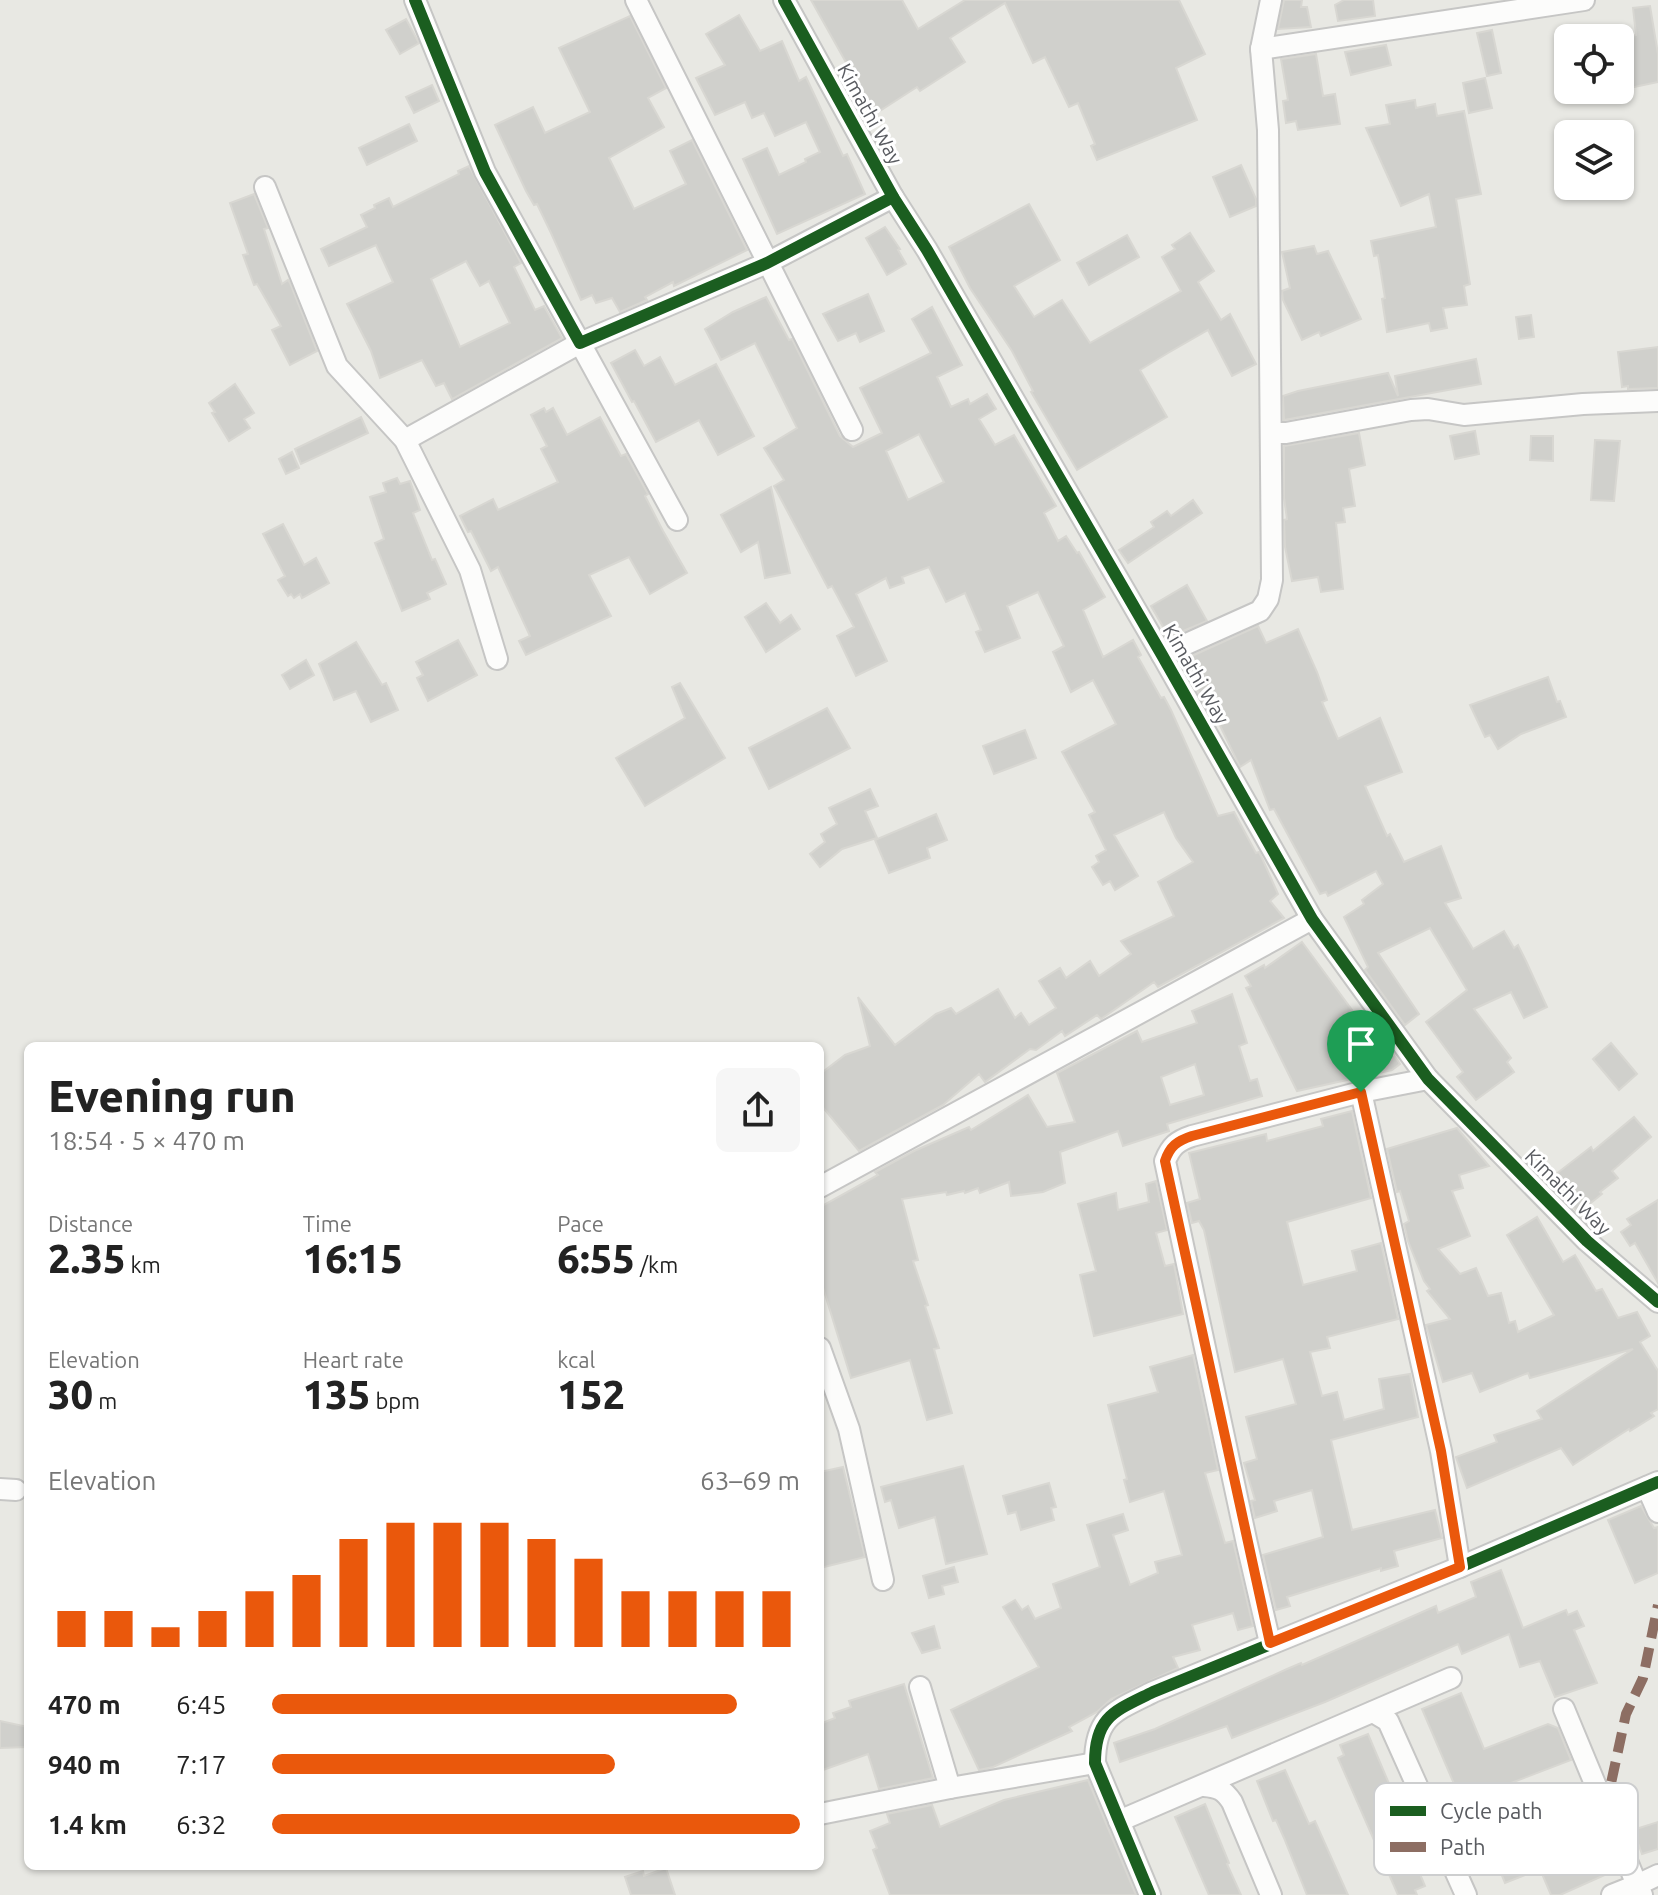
<!DOCTYPE html>
<meta charset="utf-8">
<style>
body{margin:0;font-family:Ubuntu,sans-serif;background:#f6f6f6;color:#222;height:100vh;display:flex;flex-direction:column;font-size:30px;white-space:nowrap}
*{box-sizing:border-box;margin:0}
p{font-size:26px;color:#767676}
.icon{flex:none;width:44px;height:44px;fill:none;stroke:currentColor;stroke-width:2;stroke-linecap:round;stroke-linejoin:round}
.map{position:relative;flex:1;overflow:hidden}
.panel{position:absolute;left:24px;top:1042px;width:800px;height:828px;display:flex;flex-direction:column;background:#fff;border-radius:12px;box-shadow:0 2px 6px #0004}
.panel>*{flex:none}
.fabs{position:absolute;left:1554px;top:24px;display:grid;gap:16px}
.fabs a{display:grid;place-items:center;width:80px;height:80px;border-radius:12px;background:#fff;box-shadow:0 2px 6px #0004;font-size:40px}
.pin{position:absolute;display:grid;place-items:center;width:68px;height:68px;color:#fff;margin:-82px -34px;border-radius:50% 50% 50% 0;rotate:-45deg;box-shadow:0 0 8px #0007}
.pin .icon{rotate:45deg}
.round{display:grid;place-items:center;flex:none;width:84px;height:84px;border-radius:12px;background:#f6f6f6}
.headline{display:flex;align-items:center;justify-content:space-between;height:136px;padding:0 24px}
h1{font-size:44px;font-weight:800;line-height:60px}
.figures{display:grid;grid-template-columns:repeat(3,1fr);gap:12px;height:136px;padding:8px 24px}
.figures div{display:grid;align-content:center}
.figures b{font-size:40px;font-weight:800}
.figures small{font-size:22px;font-weight:400}
.figures p{font-size:22px}
.chart{height:224px;padding:16px 24px}
.chart p{display:flex;justify-content:space-between}
.chart svg{width:100%;height:144px;margin-top:8px;stroke:#ea580c;stroke-width:6}
ul{padding:0 24px;list-style:none;font-size:26px}
li{display:grid;grid-template-columns:128px 96px 1fr;align-items:center;height:60px}
li i{height:20px;border-radius:10px;background:#ea580c}
.map>svg:first-child{display:block}
.building{fill:#d0d0cc;stroke:#d8d7d2;stroke-width:2;fill-rule:evenodd}
.lines{fill:none;stroke-linecap:round;stroke-linejoin:round}
.minor-casing{stroke:#c6c6c5;stroke-width:24}
.minor{stroke:#fcfcfb;stroke-width:20}
.quiet{stroke:#8d6e63;stroke-width:10;stroke-dasharray:20 10;stroke-linecap:butt}
.cycleway-casing{stroke:#fff;stroke-width:17}
.cycleway{stroke:#1b5e20;stroke-width:12}
.route-casing{stroke:#fff;stroke-width:16}
.route{stroke:#ea580c;stroke-width:10}
.labels{text-anchor:middle;stroke-width:6;stroke-linejoin:round;paint-order:stroke}
.street-label{font-size:20px;fill:#595b60;stroke:#fff}
.key{fill:#fff;stroke:#cdcecf;stroke-width:2}
.key-label{font-size:22px;fill:#595b60}
</style>
<div class="map">
<svg width="1658" height="1895" viewBox="0 0 1658 1895">
<rect width="100%" height="100%" fill="#e8e8e3"/>
<g class="building">
<polygon points="811,0 902,0 918,29 965,0 1179,0 1205,54 1176,68 1197,120 1097,160 1091,146 1095,144 1078,103 1069,107 1045,57 1033,63 1005,3 950,38 965,62 920,91 917,87 875,114"/>
<polygon points="1284,0 1302,0 1301,7 1307,7 1311,27 1278,29"/>
<polygon points="1344,0 1373,0 1375,16 1338,21 1335,5"/>
<polygon points="1650,6 1658,54 1658,82 1620,90 1620,54 1624,54 1621,38 1636,35 1633,8"/>
<polygon points="739,15 760,51 782,41 799,81 806,77 843,156 847,154 865,194 777,234 743,159 767,148 779,175 806,162 805,159 820,152 806,122 775,136 764,113 752,118 745,102 715,115 696,78 725,65 706,34"/>
<polygon points="630,16 666,88 648,98 664,127 609,158 634,209 686,184 670,151 692,140 747,250 674,286 673,282 645,297 647,300 620,312 612,298 596,303 592,295 581,300 551,233 537,204 534,205 526,191 495,125 533,107 545,133 590,112 559,48"/>
<polygon points="406,19 419,43 400,54 386,30"/>
<polygon points="1492,30 1501,73 1487,76 1477,33"/>
<polygon points="1386,45 1391,65 1351,75 1345,52"/>
<polygon points="1316,54 1323,96 1335,94 1340,124 1298,130 1296,121 1286,123 1283,101 1288,100 1281,59"/>
<polygon points="1485,78 1492,108 1469,113 1463,83"/>
<polygon points="432,85 439,101 414,113 406,97"/>
<polygon points="1415,100 1416,108 1435,104 1437,116 1464,111 1481,194 1456,199 1470,284 1464,286 1467,305 1443,308 1447,328 1431,331 1429,323 1387,332 1382,299 1385,298 1378,255 1374,256 1371,241 1436,227 1429,194 1401,206 1366,128 1390,124 1386,105"/>
<polygon points="409,124 417,141 367,165 359,148"/>
<polygon points="1241,165 1256,199 1256,206 1230,217 1213,177"/>
<path d="M469,166L521,263L514,267L535,310L544,306L562,338L452,399L444,383L436,386L422,360L380,378L371,351L347,304L393,282L376,245L329,266L321,249L367,227L361,215L375,208L374,205L389,198L393,207L459,174L458,171ZM466,261L480,286L489,281L510,323L460,347L431,279Z"/>
<polygon points="254,194 268,228 264,229 282,284 288,280 290,283 317,351 290,365 272,330 281,326 257,284 254,285 243,255 248,254 230,203"/>
<polygon points="1029,204 1060,260 1014,286 1034,317 1062,300 1090,343 1181,291 1162,257 1175,249 1172,245 1190,233 1214,271 1198,282 1221,320 1230,314 1256,364 1232,376 1208,330 1168,353 1140,370 1167,417 1077,470 1031,392 1033,391 1012,351 970,288 949,247"/>
<polygon points="885,227 900,249 898,250 906,264 887,275 866,238"/>
<polygon points="1127,235 1139,257 1089,285 1077,263"/>
<polygon points="1314,246 1317,254 1328,251 1361,319 1321,336 1319,332 1302,340 1283,300 1282,291 1290,288 1282,252"/>
<polygon points="868,294 884,331 860,342 856,333 838,341 823,314"/>
<path d="M766,297L789,340L792,339L840,436L853,447L882,433L860,388L931,353L912,319L932,307L962,365L937,377L951,407L968,399L970,404L987,394L996,409L979,419L995,445L1014,435L1056,506L1044,513L1058,541L1066,536L1077,553L1079,552L1105,597L1083,610L1103,657L1133,640L1141,655L1138,657L1161,698L1164,697L1171,710L1218,816L1234,812L1256,853L1259,852L1262,858L1278,894L1270,901L1284,918L1158,987L1154,982L1101,1019L1097,1015L1065,1036L1062,1031L1036,1050L1030,1049L985,1082L979,1074L943,1105L859,1151L820,1104V1074L845,1055L870,1046L858,997L895,1045L936,1014L951,1008L956,1014L998,989L1015,1018L1021,1013L1029,1025L1056,1008L1039,981L1060,968L1066,978L1090,961L1099,976L1131,954L1121,941L1174,916L1158,882L1193,862L1176,838L1164,812L1114,835L1138,876L1115,890L1110,881L1103,885L1092,867L1099,862L1096,856L1106,850L1089,815L1095,812L1062,752L1116,724L1093,680L1071,692L1053,652L1064,646L1038,592L1007,606L1020,638L985,652L976,632L981,630L965,593L946,602L929,567L902,577L904,583L890,588L886,578L856,594L887,661L856,676L837,636L854,627L832,586L828,588L774,486L784,480L764,448L797,428L755,343L721,360L705,329L733,312ZM919,434L944,482L908,500L886,451Z"/>
<polygon points="1531,315 1534,337 1519,339 1516,317"/>
<polygon points="1658,347 1658,388 1628,389 1628,386 1622,387 1618,352"/>
<polygon points="635,350 644,366 660,357 675,385 716,364 754,436 718,455 699,420 656,442 634,401 632,402 611,363"/>
<polygon points="1476,359 1481,384 1284,420 1283,396 1298,391 1388,373 1398,396 1395,376"/>
<polygon points="235,384 254,413 244,419 250,428 229,441 212,413 215,412 209,403"/>
<polygon points="544,408 546,412 553,408 567,435 600,417 621,456 626,454 648,494 645,496 663,531 687,573 650,594 629,557 589,575 611,616 526,655 519,641 530,636 498,567 491,571 471,531 468,532 460,516 493,499 498,510 558,482 541,449 547,446 531,415"/>
<polygon points="361,417 368,433 301,464 295,449"/>
<polygon points="1475,431 1479,454 1455,459 1450,436"/>
<polygon points="1359,433 1365,465 1349,469 1355,506 1343,508 1345,522 1336,523 1343,589 1321,592 1318,577 1292,581 1285,547 1284,520 1287,519 1284,498 1284,446"/>
<polygon points="1531,436 1553,436 1553,461 1530,460"/>
<polygon points="1595,440 1620,441 1614,501 1591,500"/>
<polygon points="292,452 299,468 286,474 279,459"/>
<polygon points="397,478 400,484 410,481 420,510 413,513 432,560 435,559 446,584 427,593 430,599 402,611 375,543 384,539 370,497 386,492 383,483"/>
<polygon points="771,487 790,573 765,578 758,542 741,552 721,515"/>
<polygon points="1193,500 1202,513 1128,563 1119,550 1154,527 1151,522 1167,511 1171,516"/>
<polygon points="283,524 304,565 316,558 329,583 302,598 300,594 294,598 291,594 288,596 278,580 285,576 263,534"/>
<polygon points="1187,585 1207,621 1169,637 1151,606"/>
<polygon points="766,603 780,623 791,615 800,629 766,652 745,617"/>
<polygon points="1258,626 1266,643 1298,629 1317,672 1327,700 1322,702 1338,739 1380,718 1402,772 1365,786 1387,836 1390,834 1404,862 1441,846 1461,898 1445,903 1473,949 1504,931 1514,948 1518,945 1526,961 1547,1007 1524,1018 1511,992 1474,1009 1511,1058 1507,1062 1514,1072 1476,1100 1457,1077 1463,1072 1426,1022 1467,990 1430,928 1378,953 1419,1014 1405,1025 1365,970 1368,967 1344,917 1364,904 1362,900 1383,884 1376,871 1328,896 1326,892 1320,894 1274,809 1270,810 1251,760 1240,767 1213,711 1209,712 1196,688 1183,660"/>
<polygon points="458,640 477,675 428,701 417,678 423,675 416,662"/>
<polygon points="356,642 382,685 386,683 398,710 371,722 356,691 334,700 319,664"/>
<polygon points="306,660 314,675 290,689 282,675"/>
<polygon points="1548,677 1557,702 1560,701 1566,717 1521,734 1498,749 1490,735 1485,737 1470,705"/>
<polygon points="680,683 725,758 645,806 616,758 685,718 672,687"/>
<polygon points="827,708 850,748 769,789 749,748"/>
<polygon points="1025,730 1036,758 994,774 983,746"/>
<polygon points="870,789 878,806 865,811 877,838 842,849 820,867 810,854 825,842 821,834 837,824 829,808"/>
<polygon points="936,814 947,840 927,848 930,858 889,873 875,840"/>
<polygon points="1302,942 1358,1018 1361,1015 1370,1026 1372,1024 1385,1042 1400,1064 1392,1070 1297,1091 1246,988 1251,986 1245,976 1264,965 1265,968"/>
<path d="M1232,994L1247,1043L1239,1046L1250,1081L1257,1079L1262,1096L1167,1124L1169,1131L1123,1146L1118,1131L1060,1152L1065,1183L1043,1192L1011,1196L1009,1182L980,1193L978,1188L965,1193L964,1191L947,1195L946,1192L902,1199L918,1260L913,1261L928,1305L925,1306L939,1348L934,1349L952,1413L927,1420L910,1360L851,1378L820,1278V1207L878,1175L875,1172L914,1151L969,1127L971,1130L1028,1095L1047,1127L1075,1122L1057,1073L1137,1031L1142,1042L1197,1023L1192,1011ZM1195,1064L1204,1095L1170,1105L1161,1077Z"/>
<polygon points="1611,1043 1637,1074 1619,1090 1593,1059"/>
<polygon points="1352,1111 1371,1198 1287,1222 1303,1285 1357,1271 1352,1251 1381,1243 1398,1319 1327,1337 1330,1348 1310,1352 1322,1396 1337,1392 1344,1420 1384,1409 1379,1379 1410,1374 1418,1417 1331,1440 1352,1530 1435,1510 1442,1538 1394,1551 1398,1566 1381,1571 1381,1568 1287,1597 1290,1606 1276,1610 1263,1555 1323,1537 1312,1490 1274,1501 1277,1511 1255,1518 1251,1501 1255,1500 1244,1463 1257,1459 1246,1417 1296,1404 1283,1359 1235,1372 1204,1230 1199,1221 1192,1223 1187,1203 1200,1199 1189,1153 1266,1134 1267,1141 1323,1126 1321,1119"/>
<polygon points="1634,1117 1651,1137 1612,1171 1618,1178 1600,1192 1602,1194 1578,1213 1562,1192 1559,1194 1547,1181 1591,1147 1593,1151"/>
<polygon points="1457,1128 1489,1166 1459,1175 1463,1188 1452,1191 1470,1236 1438,1249 1460,1274 1476,1268 1488,1296 1501,1293 1509,1323 1515,1321 1518,1332 1554,1315 1507,1235 1537,1217 1563,1262 1575,1255 1596,1291 1602,1289 1618,1318 1637,1312 1650,1336 1640,1342 1658,1371 1658,1409 1651,1413 1654,1416 1630,1431 1629,1429 1573,1465 1561,1448 1467,1488 1456,1457 1497,1442 1494,1435 1542,1419 1537,1411 1633,1349 1530,1378 1528,1373 1480,1392 1472,1373 1443,1382 1426,1325 1450,1319 1427,1291 1430,1289 1424,1281 1408,1241 1404,1224 1409,1221 1400,1191 1397,1192 1387,1149"/>
<polygon points="1156,1181 1167,1230 1156,1233 1165,1266 1174,1264 1183,1314 1094,1336 1080,1275 1096,1271 1078,1204 1116,1193 1118,1210 1149,1202 1146,1184"/>
<polygon points="1658,1200 1658,1283 1635,1243 1630,1246 1621,1232 1631,1225 1627,1219"/>
<polygon points="1193,1355 1218,1470 1205,1473 1225,1543 1233,1541 1253,1626 1238,1630 1233,1613 1192,1625 1200,1650 1173,1657 1178,1668 1111,1699 1097,1712 1069,1727 1072,1731 993,1767 979,1770 951,1710 1039,1667 1003,1607 1015,1600 1022,1610 1028,1606 1035,1619 1061,1608 1053,1584 1100,1567 1087,1525 1123,1514 1128,1530 1113,1535 1130,1585 1158,1573 1155,1562 1182,1555 1164,1491 1130,1502 1124,1480 1127,1479 1108,1405 1158,1392 1150,1367"/>
<polygon points="963,1466 987,1554 946,1564 935,1517 899,1528 891,1500 885,1502 881,1487"/>
<polygon points="843,1467 865,1557 820,1568 820,1472"/>
<polygon points="1049,1483 1056,1507 1051,1508 1054,1520 1021,1530 1016,1512 1008,1514 1003,1496"/>
<polygon points="1641,1506 1654,1528 1658,1527 1658,1573 1635,1583 1608,1520"/>
<polygon points="954,1567 958,1582 942,1586 944,1594 929,1598 923,1576"/>
<polygon points="1501,1570 1523,1628 1566,1610 1568,1615 1577,1611 1584,1626 1574,1630 1597,1683 1555,1697 1540,1661 1520,1667 1509,1634 1462,1654 1458,1644 1325,1702 1232,1738 1227,1726 1120,1762 1114,1743 1155,1729 1287,1669 1301,1663 1302,1665 1436,1606 1438,1613 1476,1597 1471,1582"/>
<polygon points="934,1626 940,1648 922,1653 912,1633"/>
<polygon points="904,1684 933,1778 879,1789 868,1754 820,1771 820,1724 835,1718 833,1713 851,1707 849,1701"/>
<polygon points="1461,1693 1484,1749 1548,1724 1558,1728 1571,1760 1498,1788 1512,1826 1586,1795 1616,1870 1560,1895 1551,1895 1540,1869 1505,1883 1486,1837 1478,1840 1422,1709"/>
<polygon points="0,1721 28,1727 28,1747 0,1748"/>
<polygon points="1368,1734 1423,1864 1417,1867 1425,1886 1415,1890 1417,1895 1398,1895 1338,1758 1344,1755 1340,1745"/>
<polygon points="1285,1770 1309,1824 1315,1821 1348,1895 1307,1895 1284,1838 1276,1820 1273,1821 1257,1781"/>
<polygon points="1088,1780 1136,1895 890,1895 873,1850 877,1848 870,1831 890,1823 887,1814 932,1805 940,1827 1004,1800"/>
<polygon points="1205,1804 1229,1863 1227,1864 1241,1895 1209,1895 1175,1817"/>
<polygon points="1658,1822 1658,1849 1642,1854 1633,1830"/>
<polygon points="666,1868 675,1895 631,1895 625,1877 643,1871 644,1876"/>
</g>
<g class="lines">
<g class="minor-casing">
<g id="minor">
<polyline points="415,0 485,172 580,343 767,263 893,197"/>
<polyline points="636,0 852,430"/>
<polyline points="784,0 893,197 927,250 1162,655 1312,919 1428,1079 1587,1241 1658,1302"/>
<polyline points="1261,49 1584,0"/>
<polyline points="265,187 337,366 405,440 470,570 497,659"/>
<polyline points="1272,433 1286,433 1411,410 1428,409 1464,415 1583,404 1658,401"/>
<polyline points="405,440 580,343 677,520"/>
<polyline points="1162,655 1260,611 1268,599 1272,580 1268,130 1261,49 1271,0"/>
<polyline points="1361,1092 1441,1451 1460,1567"/>
<polyline points="820,1187 1312,919"/>
<polyline points="820,1348 849,1429 883,1580"/>
<polyline points="1647,1487 1658,1512"/>
<polyline points="0,1489 16,1490"/>
<path d="M1270,1643L1247,1544L1165,1161C1171,1146 1177,1141 1192,1136L1361,1092L1428,1079"/>
<polyline points="920,1687 950,1788"/>
<polyline points="1564,1709 1637,1885 1658,1875"/>
<polyline points="1373,1712 1388,1721 1466,1895"/>
<path d="M1204,1786C1218,1787 1224,1790 1232,1802L1271,1895"/>
<polyline points="820,1814 950,1788 1095,1763"/>
<polyline points="1119,1821 1451,1678"/>
<path d="M1150,1895L1095,1763C1095,1716 1115,1711 1153,1692L1460,1567L1658,1482"/>
<polyline points="1612,1895 1637,1885 1642,1895"/>
</g>
</g>
<use href="#minor" class="minor"/>
<polyline class="quiet" points="1605,1811 1626,1714 1643,1678 1658,1605"/>
<g class="cycleway-casing">
<g id="cycleway">
<polyline points="415,0 485,172 580,343 767,263 893,197"/>
<polyline points="784,0 893,197 927,250 1162,655 1312,919 1428,1079 1587,1241 1658,1302"/>
<path d="M1150,1895L1095,1763C1095,1716 1115,1711 1153,1692L1460,1567L1658,1482"/>
</g>
</g>
<use href="#cycleway" class="cycleway"/>
</g>
<g class="lines">
<g class="route-casing">
<path id="route" d="M1361,1092L1441,1451L1460,1567L1270,1643L1165,1161C1170,1146 1177,1141 1192,1136Z"/>
</g>
<use href="#route" class="route"/>
</g>
<g class="labels">
<g class="street-label">
<text transform="translate(870 114) rotate(61)" y="7">Kimathi Way</text>
<text transform="translate(1196 674) rotate(60)" y="7">Kimathi Way</text>
<text transform="translate(1568 1192) rotate(45)" y="7">Kimathi Way</text>
</g>
</g>
<rect x="1374" y="1783" width="264" height="92" rx="12" class="key"/>
<rect x="1390" y="1806" width="36" height="10" fill="#1b5e20"/>
<rect x="1390" y="1842" width="36" height="10" fill="#8d6e63"/>
<g class="key-label">
<text x="1440" y="1819">Cycle path</text>
<text x="1440" y="1855">Path</text>
</g>
</svg>
<div class="fabs">
<a><svg class="icon" aria-label="locate" viewBox="0 0 24 24"><circle cx="12" cy="12" r="6"/><path d="M12 2v4M12 18v4M2 12h4M18 12h4"/></svg></a>
<a><svg class="icon" aria-label="layers" viewBox="0 0 24 24"><path d="M12 4l9 5-9 5-9-5zM3 14l9 5 9-5"/></svg></a>
</div>
<div class="pin" style="left:1361px;top:1092px;background:#1e9e55"><svg class="icon" aria-label="arrive" viewBox="0 0 24 24"><path d="M6 21V4h12l-3 4 3 4H6"/></svg></div>
<section class="panel">
<div class="headline"><div><h1>Evening run</h1><p>18:54 · 5 × 470 m</p></div><a class="round"><svg class="icon" aria-label="share" viewBox="0 0 24 24"><path d="M12 15V3M7 8l5-5 5 5M5 13v7h14v-7"/></svg></a></div>
<div class="figures">
<div><p>Distance</p><b>2.35<small> km</small></b></div>
<div><p>Time</p><b>16:15</b></div>
<div><p>Pace</p><b>6:55<small> /km</small></b></div>
</div>
<div class="figures">
<div><p>Elevation</p><b>30<small> m</small></b></div>
<div><p>Heart rate</p><b>135<small> bpm</small></b></div>
<div><p>kcal</p><b>152</b></div>
</div>
<div class="chart"><p><span>Elevation</span>63–69 m</p>
<svg viewBox="0 0 160 44" preserveAspectRatio="none"><path d="M5 44V33M15 44V33M25 44V38M35 44V33M45 44V27M55 44V22M65 44V11M75 44V6M85 44V6M95 44V6M105 44V11M115 44V17M125 44V27M135 44V27M145 44V27M155 44V27"/></svg>
</div>
<ul>
<li><b>470 m</b>6:45<i style="width:88%"></i></li>
<li><b>940 m</b>7:17<i style="width:65%"></i></li>
<li><b>1.4 km</b>6:32<i style="width:100%"></i></li>
</ul>
</section>
</div>
